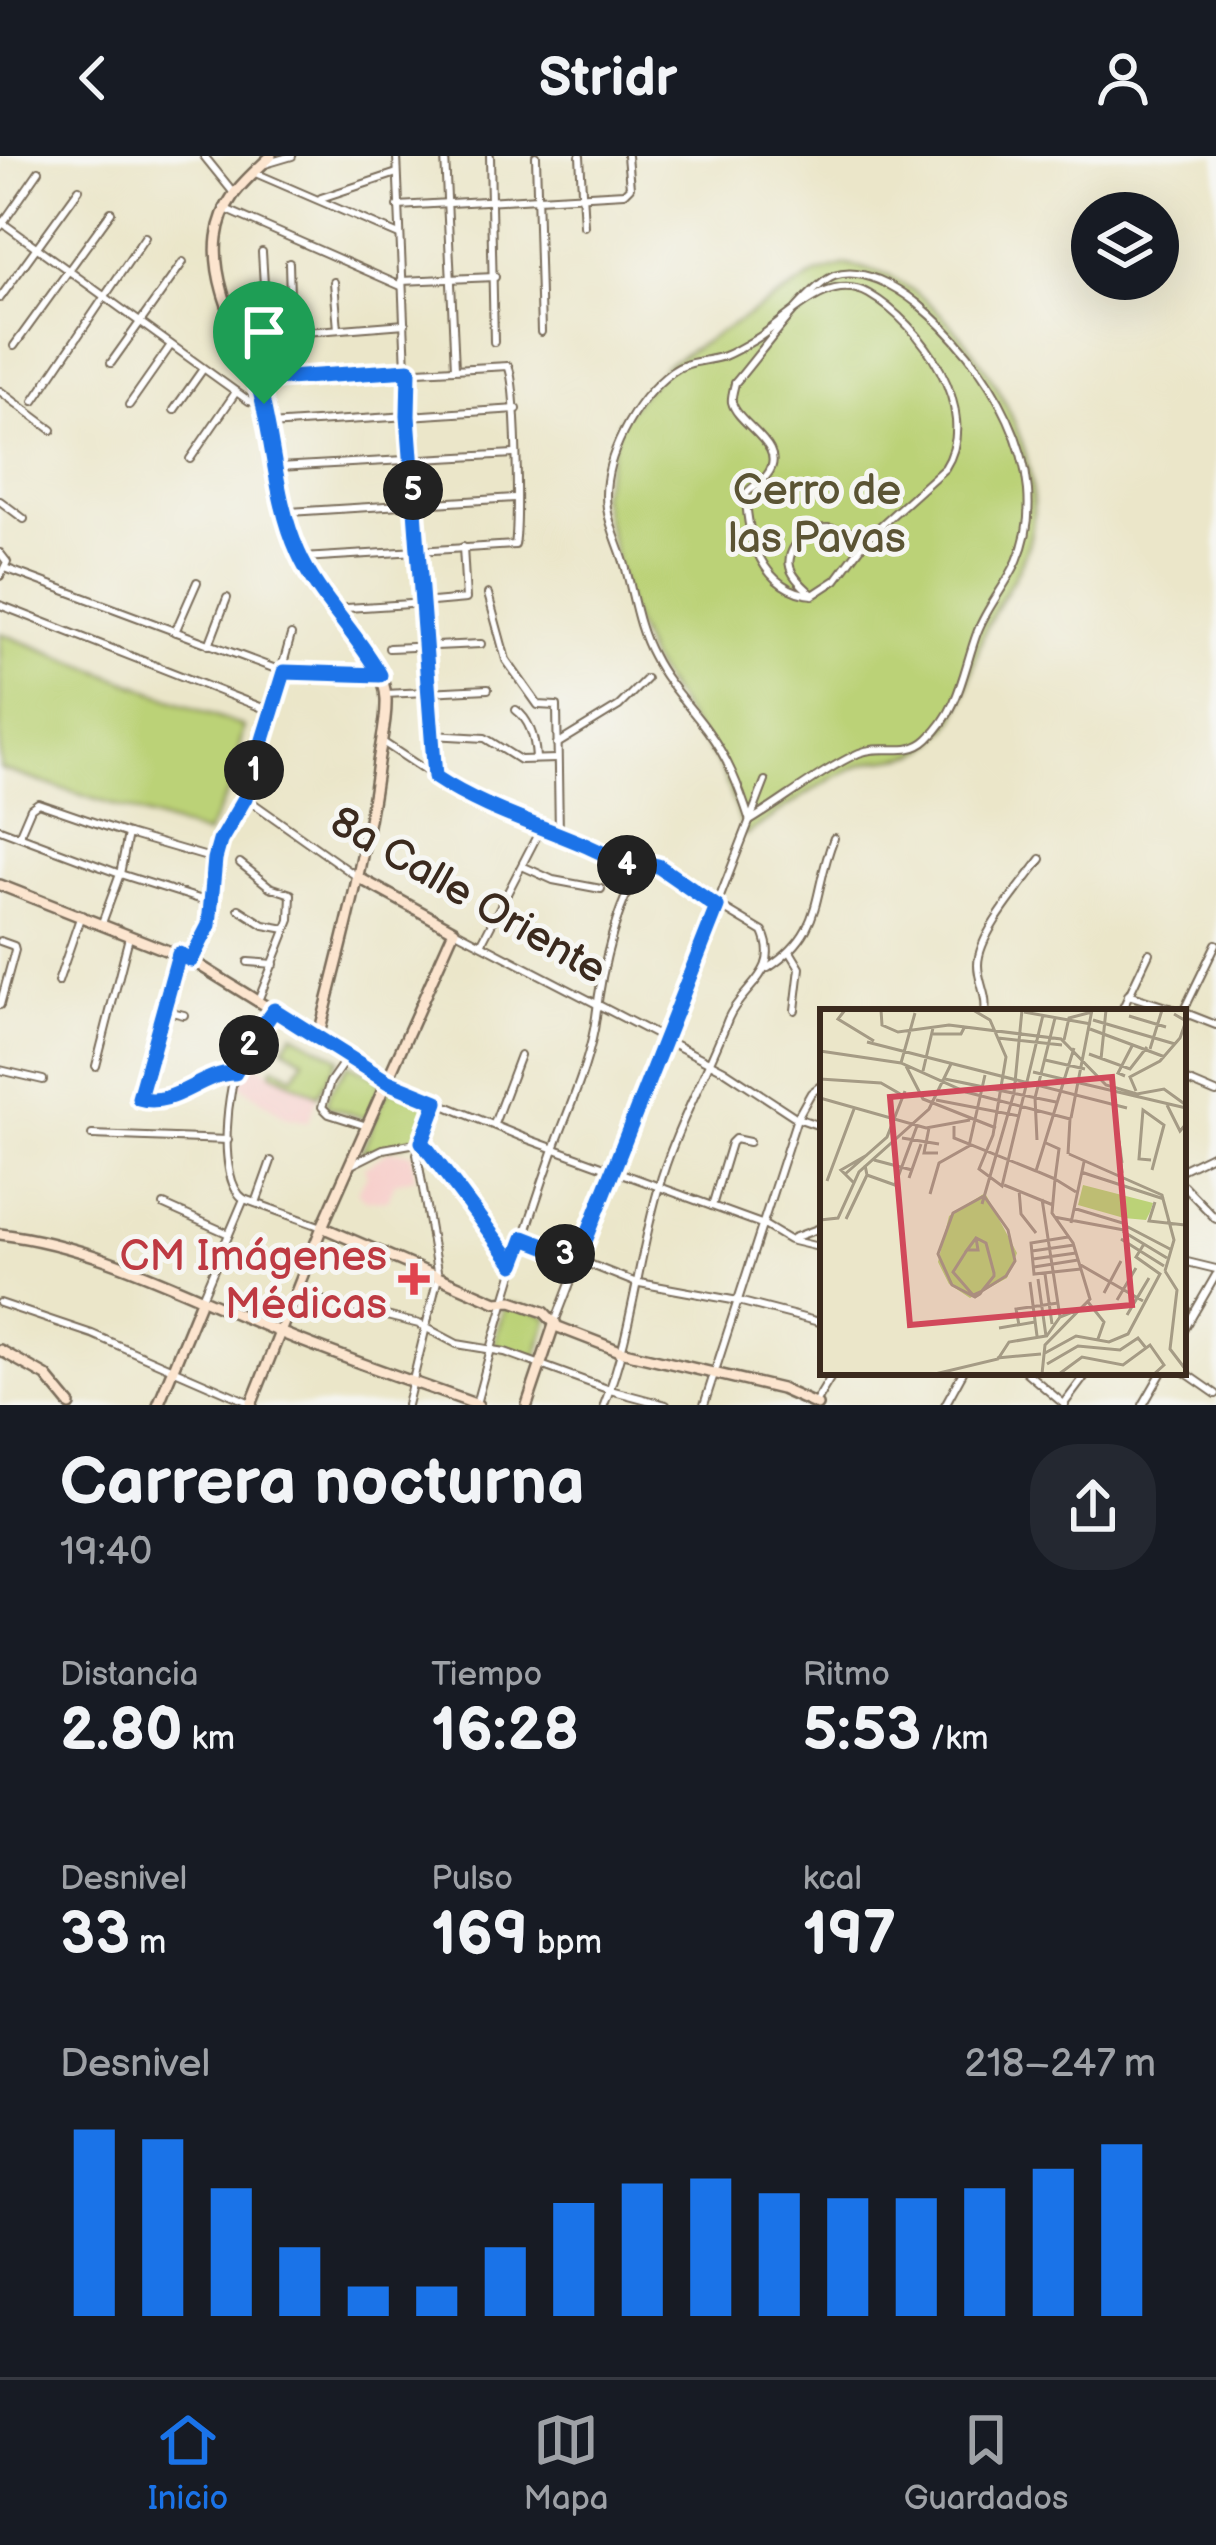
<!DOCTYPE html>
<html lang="es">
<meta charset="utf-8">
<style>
body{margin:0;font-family:"Balsamiq Sans",sans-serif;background:#242831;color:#f1f3f6;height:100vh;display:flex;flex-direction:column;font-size:45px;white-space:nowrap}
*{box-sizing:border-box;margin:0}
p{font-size:39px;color:#9ea1a6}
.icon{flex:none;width:66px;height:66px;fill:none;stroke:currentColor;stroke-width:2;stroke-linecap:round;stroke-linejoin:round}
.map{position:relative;height:1249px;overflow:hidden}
.details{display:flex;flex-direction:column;background:#171b24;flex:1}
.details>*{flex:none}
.controls{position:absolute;left:1071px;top:36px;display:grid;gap:24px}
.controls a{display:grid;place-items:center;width:108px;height:108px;border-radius:50%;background:#171b24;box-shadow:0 12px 48px #0002;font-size:60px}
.pin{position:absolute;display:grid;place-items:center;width:102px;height:102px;color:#fff;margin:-123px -51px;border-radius:50% 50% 50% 0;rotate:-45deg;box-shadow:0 0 12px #0007}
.pin .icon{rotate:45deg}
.km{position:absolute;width:60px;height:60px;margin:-30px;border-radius:50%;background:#222;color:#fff;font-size:33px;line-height:60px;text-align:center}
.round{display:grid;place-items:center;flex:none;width:126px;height:126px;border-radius:48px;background:#242831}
.headline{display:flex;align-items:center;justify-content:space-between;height:204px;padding:0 60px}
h1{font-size:66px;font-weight:700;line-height:90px}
.figures{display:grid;grid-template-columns:repeat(3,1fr);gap:18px;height:204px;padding:12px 60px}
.figures div{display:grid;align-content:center}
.figures b{font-size:60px;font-weight:700}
.figures small{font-size:33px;font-weight:400}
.figures p{font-size:33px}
.chart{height:336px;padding:24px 60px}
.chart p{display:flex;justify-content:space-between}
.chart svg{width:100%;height:216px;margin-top:12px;stroke:#1a73e8;stroke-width:6}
header{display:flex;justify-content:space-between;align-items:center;height:156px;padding:0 60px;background:#171b24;font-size:54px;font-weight:700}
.menu{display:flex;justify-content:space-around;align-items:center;height:168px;border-top:3px solid #363941;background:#171b24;font-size:33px;color:#9ea1a6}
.menu a{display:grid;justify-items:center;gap:6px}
.menu .selected{color:#1a73e8}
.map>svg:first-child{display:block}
.built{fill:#f7d0cc}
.green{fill:#bbd277;stroke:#7b7e4a;stroke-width:3}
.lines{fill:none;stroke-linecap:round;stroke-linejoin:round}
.street-casing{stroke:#796c5a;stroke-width:10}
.secondary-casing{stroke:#796c5a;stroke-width:14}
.street{stroke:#fff;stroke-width:6}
.secondary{stroke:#fce5cf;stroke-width:9}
.route-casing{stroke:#fff;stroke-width:24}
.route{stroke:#1a73e8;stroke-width:15}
.health-dot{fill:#e0444e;stroke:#f6f6f2;stroke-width:4.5}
.labels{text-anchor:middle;stroke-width:10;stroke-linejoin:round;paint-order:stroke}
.park-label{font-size:42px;fill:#5b5434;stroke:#f6f6f2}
.street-label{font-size:42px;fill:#3b2a1e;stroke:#f6f6f2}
.health-label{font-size:42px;fill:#be3a42;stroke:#f6f6f2;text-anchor:end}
.inset-road{fill:none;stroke:#a59b85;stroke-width:3}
.view{fill:#d1495b;fill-opacity:0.15;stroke:#d1495b;stroke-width:6}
.inset-edge{fill:none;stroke:#3b2a1e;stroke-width:6}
</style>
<header><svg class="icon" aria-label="back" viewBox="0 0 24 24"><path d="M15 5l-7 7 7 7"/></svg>Stridr<svg class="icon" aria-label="person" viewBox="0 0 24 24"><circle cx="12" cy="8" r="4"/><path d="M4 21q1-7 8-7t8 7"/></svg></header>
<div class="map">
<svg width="1216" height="1249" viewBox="0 0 1216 1249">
<rect width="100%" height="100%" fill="#f6f6f2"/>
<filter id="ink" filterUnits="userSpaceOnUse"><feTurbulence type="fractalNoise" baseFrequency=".00833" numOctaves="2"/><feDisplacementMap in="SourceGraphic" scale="24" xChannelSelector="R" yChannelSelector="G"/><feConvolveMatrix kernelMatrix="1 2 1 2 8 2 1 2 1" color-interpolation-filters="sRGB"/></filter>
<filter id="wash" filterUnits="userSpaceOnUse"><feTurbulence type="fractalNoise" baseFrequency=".004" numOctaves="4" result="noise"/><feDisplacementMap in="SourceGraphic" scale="48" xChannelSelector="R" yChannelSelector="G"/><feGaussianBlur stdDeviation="2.7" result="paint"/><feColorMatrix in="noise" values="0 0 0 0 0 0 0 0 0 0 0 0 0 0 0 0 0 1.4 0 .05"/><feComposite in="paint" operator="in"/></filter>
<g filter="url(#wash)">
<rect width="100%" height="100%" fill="#ebe6c9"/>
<g class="built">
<polygon points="245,903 318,939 308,966 285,961 236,926"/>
<polygon points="389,995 412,997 415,1022 395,1026 388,1044 365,1044 357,1035 367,1019 364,1011"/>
</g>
<g class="green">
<path d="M846,109C864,112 882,116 898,125C971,167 1043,283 1032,370C1027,410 999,441 984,477C971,508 969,542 949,571C917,615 891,594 853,612C816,629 780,657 745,679L722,615L649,503L627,449L600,339L620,264L666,209L817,118Z"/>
<polygon points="0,477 244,571 229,634 206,679 0,613"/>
<polygon points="293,877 339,902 318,939 271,916 274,910 294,920 304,903 284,891"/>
<polygon points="349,908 380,923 380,933 366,963 326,950 329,936"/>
<path d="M388,933L416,940L434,955C419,994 397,987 361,997Z"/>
<polygon points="505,1149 518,1149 548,1161 537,1202 493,1190"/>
</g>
</g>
<g filter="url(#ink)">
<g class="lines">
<g class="street-casing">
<g id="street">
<polyline points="204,0 233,36"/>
<polyline points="397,0 408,260 435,621"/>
<polyline points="445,0 455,212"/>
<polyline points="490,0 494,186"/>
<polyline points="536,0 541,176"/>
<polyline points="580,0 584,70"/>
<polyline points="265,8 292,0"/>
<polyline points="253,16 399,79"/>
<polyline points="321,42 397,17"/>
<polyline points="398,50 624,37 630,31 627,0"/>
<polyline points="223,52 401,130"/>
<polyline points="0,65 249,245 264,248"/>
<polyline points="0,71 39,15"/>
<polyline points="262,96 267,179"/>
<polyline points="289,107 291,177"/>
<polyline points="401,125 495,121"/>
<polyline points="334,126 338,173"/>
<polyline points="0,142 79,33"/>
<polyline points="241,181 405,168"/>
<polyline points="14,190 111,56"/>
<polyline points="111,207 183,106"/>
<path d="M257,224L508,210C517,226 519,368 515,389L303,402"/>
<polyline points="0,235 52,274"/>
<polyline points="34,245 145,81"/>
<polyline points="129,249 171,189"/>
<polyline points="174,254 203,213"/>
<polyline points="269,269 517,253"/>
<polyline points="190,303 236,236"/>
<polyline points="278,311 514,298"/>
<polyline points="0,345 24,363"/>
<polyline points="289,356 515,342"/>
<polyline points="0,397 7,406 0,420"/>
<polyline points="5,412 284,516 378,519"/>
<polyline points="488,438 506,504 538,549 557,550 559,678"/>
<path d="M813,439C784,414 781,403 808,373L828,372L869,380L836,424L813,439C762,435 747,381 746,338C752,330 761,327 767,319C790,290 737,269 732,246C731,241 734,232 735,227C756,203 808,130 834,120C862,110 897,131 918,148C986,204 1057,314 1017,405C1006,430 987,450 977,477C963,515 960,553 928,583C908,602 883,587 859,597C825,612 783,645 750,665C739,631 728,602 707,574C689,549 667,528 653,500C638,473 634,443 626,413C621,393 610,373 607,352C600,306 635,243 672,216C688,204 706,206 724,200C734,196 746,189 756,183C787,165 827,114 869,138C921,168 982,254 945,312L869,380"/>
<polyline points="421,447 466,443 463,391"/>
<polyline points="0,449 273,556"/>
<polyline points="331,453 410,448"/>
<polyline points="175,476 197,426"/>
<polyline points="209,489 227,442"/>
<polyline points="389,492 481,488"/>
<polyline points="385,538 488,533"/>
<path d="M516,554C531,565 535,584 536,602"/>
<polyline points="432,579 485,582 520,604 557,603"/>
<polyline points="381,585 469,643 577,685 638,715"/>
<polyline points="557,588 619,550 646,523"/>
<polyline points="246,642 359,722"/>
<polyline points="0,673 120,718 212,747"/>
<polyline points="19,680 31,652 38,647 128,678"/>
<polyline points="240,707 270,731 291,738 290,764 258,845"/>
<polyline points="522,710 553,724 601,733"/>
<polyline points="239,753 264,769 286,773"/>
<polyline points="102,767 120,718 128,678 214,703"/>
<polyline points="454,774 724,914 797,962 823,971"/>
<polyline points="0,785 14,790 15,794 0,849"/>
<polyline points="482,786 541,672"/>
<polyline points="791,797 800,812 795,854"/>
<path d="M179,798L139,942C174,952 201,916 235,917"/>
<polyline points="191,804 209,769 215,703 246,642 291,479"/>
<polyline points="248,806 274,808"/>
<path d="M768,812C826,774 811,738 834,682"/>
<polyline points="58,826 81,759"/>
<polyline points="1128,839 1182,856"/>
<polyline points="163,854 184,859"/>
<path d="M274,854C263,869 250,884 241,900C227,928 216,1024 244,1043L322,1071"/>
<path d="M985,856C988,840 978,826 978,809C978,778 1022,729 1041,703"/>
<polyline points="1121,856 1149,797"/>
<polyline points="1183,856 1216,788"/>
<polyline points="1183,856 1216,869"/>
<polyline points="348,900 330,926 322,951 329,958 367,970"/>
<polyline points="96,910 129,781"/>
<polyline points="0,914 43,924"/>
<polyline points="1183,923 1216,937"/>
<polyline points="388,926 522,981 764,1069 789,1084 823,1092"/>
<polyline points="494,968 520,899"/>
<polyline points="92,979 228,984"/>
<polyline points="422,986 514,1108"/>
<polyline points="353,1008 383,993 422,986"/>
<polyline points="1183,1013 1216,997"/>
<polyline points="1183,1029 1216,1063"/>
<polyline points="256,1047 271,1005"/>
<polyline points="164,1049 229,1078"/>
<polyline points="712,1050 731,987 735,983 749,986"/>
<polyline points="524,1082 634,1126 738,1145 823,1167"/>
<polyline points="793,1082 823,1071"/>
<polyline points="1183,1105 1216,1113"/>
<polyline points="297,1138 419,1168 457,1188 505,1196 610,1234 666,1249"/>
<polyline points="201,1144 244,1043"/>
<polyline points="0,1147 92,1178 253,1248"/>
<polyline points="555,1166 765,625"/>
<polyline points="1183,1176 1216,1119"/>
<polyline points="1183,1215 1216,1238"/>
<polyline points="1026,1216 1065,1249"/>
<path d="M476,1248C499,1162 524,1077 554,993C570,949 590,907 596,861C600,824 618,729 649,708L763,776C782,818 741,831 728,863C706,920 674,975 658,1034C638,1104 631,1181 604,1249"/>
<polyline points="1064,1248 1088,1216"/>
<polyline points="407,1249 438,1121 417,998 437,946"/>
<polyline points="704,1249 797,962 811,937 823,928"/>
<polyline points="814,1249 834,1216"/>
<polyline points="945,1249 963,1216"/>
<polyline points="1143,1249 1162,1216"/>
</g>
</g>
<g class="secondary-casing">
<g id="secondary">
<path d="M271,0C245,25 222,42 217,81C210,137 250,193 264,246C281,314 281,364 315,429C334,465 385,499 386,543C387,564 381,586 378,606C366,700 341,791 318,882"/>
<polyline points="0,729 191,804 388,926"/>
<polyline points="322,1071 496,1146 512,1145 544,1156 558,1171 620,1195 781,1233 817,1249"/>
<path d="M0,1078C94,1089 183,1136 270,1172C338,1201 409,1224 478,1249"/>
<polyline points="0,1194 46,1220 70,1249"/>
<polyline points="158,1249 201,1144"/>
<polyline points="251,1249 322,1071 454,774 359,722"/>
<polyline points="527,1249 555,1166"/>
</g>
</g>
<use href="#street" class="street"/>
<use href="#secondary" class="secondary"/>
</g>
</g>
<g class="lines" filter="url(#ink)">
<g class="route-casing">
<path id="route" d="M409,214L408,260L435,621C498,663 574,677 638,716L649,708L658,710L717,751L578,1103L524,1082L514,1108L422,986L437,946L388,926L274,854L242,900L235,917C201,916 174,953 139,942L179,798L191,804L209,769L215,703L220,685L245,642L284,516L380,519C356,475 318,442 298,396C274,343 274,280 257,224Z"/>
</g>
<use href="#route" class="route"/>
</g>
<path class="health-dot" d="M408 1105h12v12h12v12h-12v12h-12v-12h-12v-12h12z"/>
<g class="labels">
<g class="park-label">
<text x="817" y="348">Cerro de<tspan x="817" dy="48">las Pavas</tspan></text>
</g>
<g class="street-label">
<text transform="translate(469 738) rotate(30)" y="15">8a Calle Oriente</text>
</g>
<g class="health-label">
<text x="387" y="1114">CM Imágenes<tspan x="387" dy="48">Médicas</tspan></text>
</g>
</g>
<g transform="translate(820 853)">
<rect width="366" height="366" fill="#ebe6c9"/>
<path d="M263,176L333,194L330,203L326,211L304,209L258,196ZM165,184L197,244L187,269L150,289L129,275L118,253L129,207Z" fill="#bbd277"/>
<path class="inset-road" d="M25,1L18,10L54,32M61,1L62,16L78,23L129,16L241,30L286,76L317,85L344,80L366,96M153,1L170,11L186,48L173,126L159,160L182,177L223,6M204,3L271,15M309,7L346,18M273,11L355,35M270,20L345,48M113,25H141L145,17M178,29L242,36M244,31L249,9L272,3M47,33L307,99M330,40L342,1M0,42L81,54L146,83L250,110L248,145M269,45L310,60L327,38M281,50L286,1M225,51L265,60M81,54L95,4M86,57L103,90L176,119M103,62L113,19M213,63L366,99M305,67L298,64L312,37M0,70L61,74L82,86M125,70L236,93M316,82L310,68L340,52L360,29L366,12L354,5M0,89L106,119L150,111M116,91L199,107M347,96L360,122L366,115M251,109L272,1M134,117V129L216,162M109,119L104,144H118M82,129L119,135M217,131L215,89L235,9M226,134L239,140L235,170L216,162L254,39M249,145L342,186L354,231L345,262M54,151L92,161M331,151L319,150L323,101L344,116L332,161M302,154L299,132L302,164M45,156L47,166L75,176L97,117M261,163L344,190M24,166L67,128L85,82M89,169L101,135M7,172L34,100M33,173L21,161L47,146M184,176L233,196M199,181L201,205L216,224M110,185L119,154L149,137L165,66M222,190L240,308M335,193L329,212L365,216M162,195L194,84L202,1M253,199L306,215L304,223L347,249M234,208L304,221M26,210L47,166M0,211L18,209L39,163L109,100L131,55M251,214L264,153M306,217L350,240M248,228L211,234L214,265L261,260M301,230L344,257M147,241L133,263L153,286L162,282L186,267L195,252L188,221L164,187L133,204L118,245L132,276L155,288L160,285L162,282L174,267V264L166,234L156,229L147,241H158L156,229M212,242L254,236M213,250L256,244M259,255L323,292M214,258L258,251M345,262L357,281L350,340L366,361M225,265L232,315M210,273L217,327M284,284L301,252M297,291L316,259M268,293L284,313L278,330M307,306L329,269M199,316L196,300L238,294M179,319L215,313M226,328L240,308L260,300M225,344L256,327L289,333L308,325L340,265L316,248L324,235M177,349L221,345M227,355L258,337L300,341L318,329L326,339M115,365L178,350L189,333L226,327L218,270M222,365L225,336L270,290L253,234L232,204L235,170L256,183M239,365L262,348L303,356L330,336L344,356L334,365"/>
<path class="view" d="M292,68L312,296L90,316L70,88Z"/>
<rect width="366" height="366" class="inset-edge"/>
</g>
</svg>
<div class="controls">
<a><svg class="icon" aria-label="layers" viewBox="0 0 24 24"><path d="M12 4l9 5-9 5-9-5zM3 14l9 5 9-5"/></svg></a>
</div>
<div class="pin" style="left:264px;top:248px;background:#1e9e55"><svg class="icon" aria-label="arrive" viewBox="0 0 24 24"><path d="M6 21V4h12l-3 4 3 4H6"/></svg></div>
<b class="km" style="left:254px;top:614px">1</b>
<b class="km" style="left:249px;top:889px">2</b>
<b class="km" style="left:565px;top:1098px">3</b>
<b class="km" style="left:627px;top:709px">4</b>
<b class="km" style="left:413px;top:334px">5</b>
</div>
<section class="details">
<div class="headline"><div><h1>Carrera nocturna</h1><p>19:40</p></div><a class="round"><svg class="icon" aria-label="share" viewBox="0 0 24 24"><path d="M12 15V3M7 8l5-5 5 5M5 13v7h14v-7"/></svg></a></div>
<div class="figures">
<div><p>Distancia</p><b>2.80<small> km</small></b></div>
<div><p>Tiempo</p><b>16:28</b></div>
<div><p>Ritmo</p><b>5:53<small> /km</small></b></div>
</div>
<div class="figures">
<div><p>Desnivel</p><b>33<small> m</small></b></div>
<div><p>Pulso</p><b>169<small> bpm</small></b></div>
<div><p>kcal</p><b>197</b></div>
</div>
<div class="chart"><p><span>Desnivel</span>218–247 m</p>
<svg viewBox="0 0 160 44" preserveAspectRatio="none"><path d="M5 44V6M15 44V8M25 44V18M35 44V30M45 44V38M55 44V38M65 44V30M75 44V21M85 44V17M95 44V16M105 44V19M115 44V20M125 44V20M135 44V18M145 44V14M155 44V9"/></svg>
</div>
</section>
<nav class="menu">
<a class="selected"><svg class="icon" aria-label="home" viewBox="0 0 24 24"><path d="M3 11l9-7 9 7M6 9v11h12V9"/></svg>Inicio</a>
<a><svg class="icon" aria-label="map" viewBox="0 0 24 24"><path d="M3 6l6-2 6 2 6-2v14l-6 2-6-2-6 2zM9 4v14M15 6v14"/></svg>Mapa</a>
<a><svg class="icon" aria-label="saved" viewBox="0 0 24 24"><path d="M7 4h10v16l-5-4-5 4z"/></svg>Guardados</a>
</nav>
